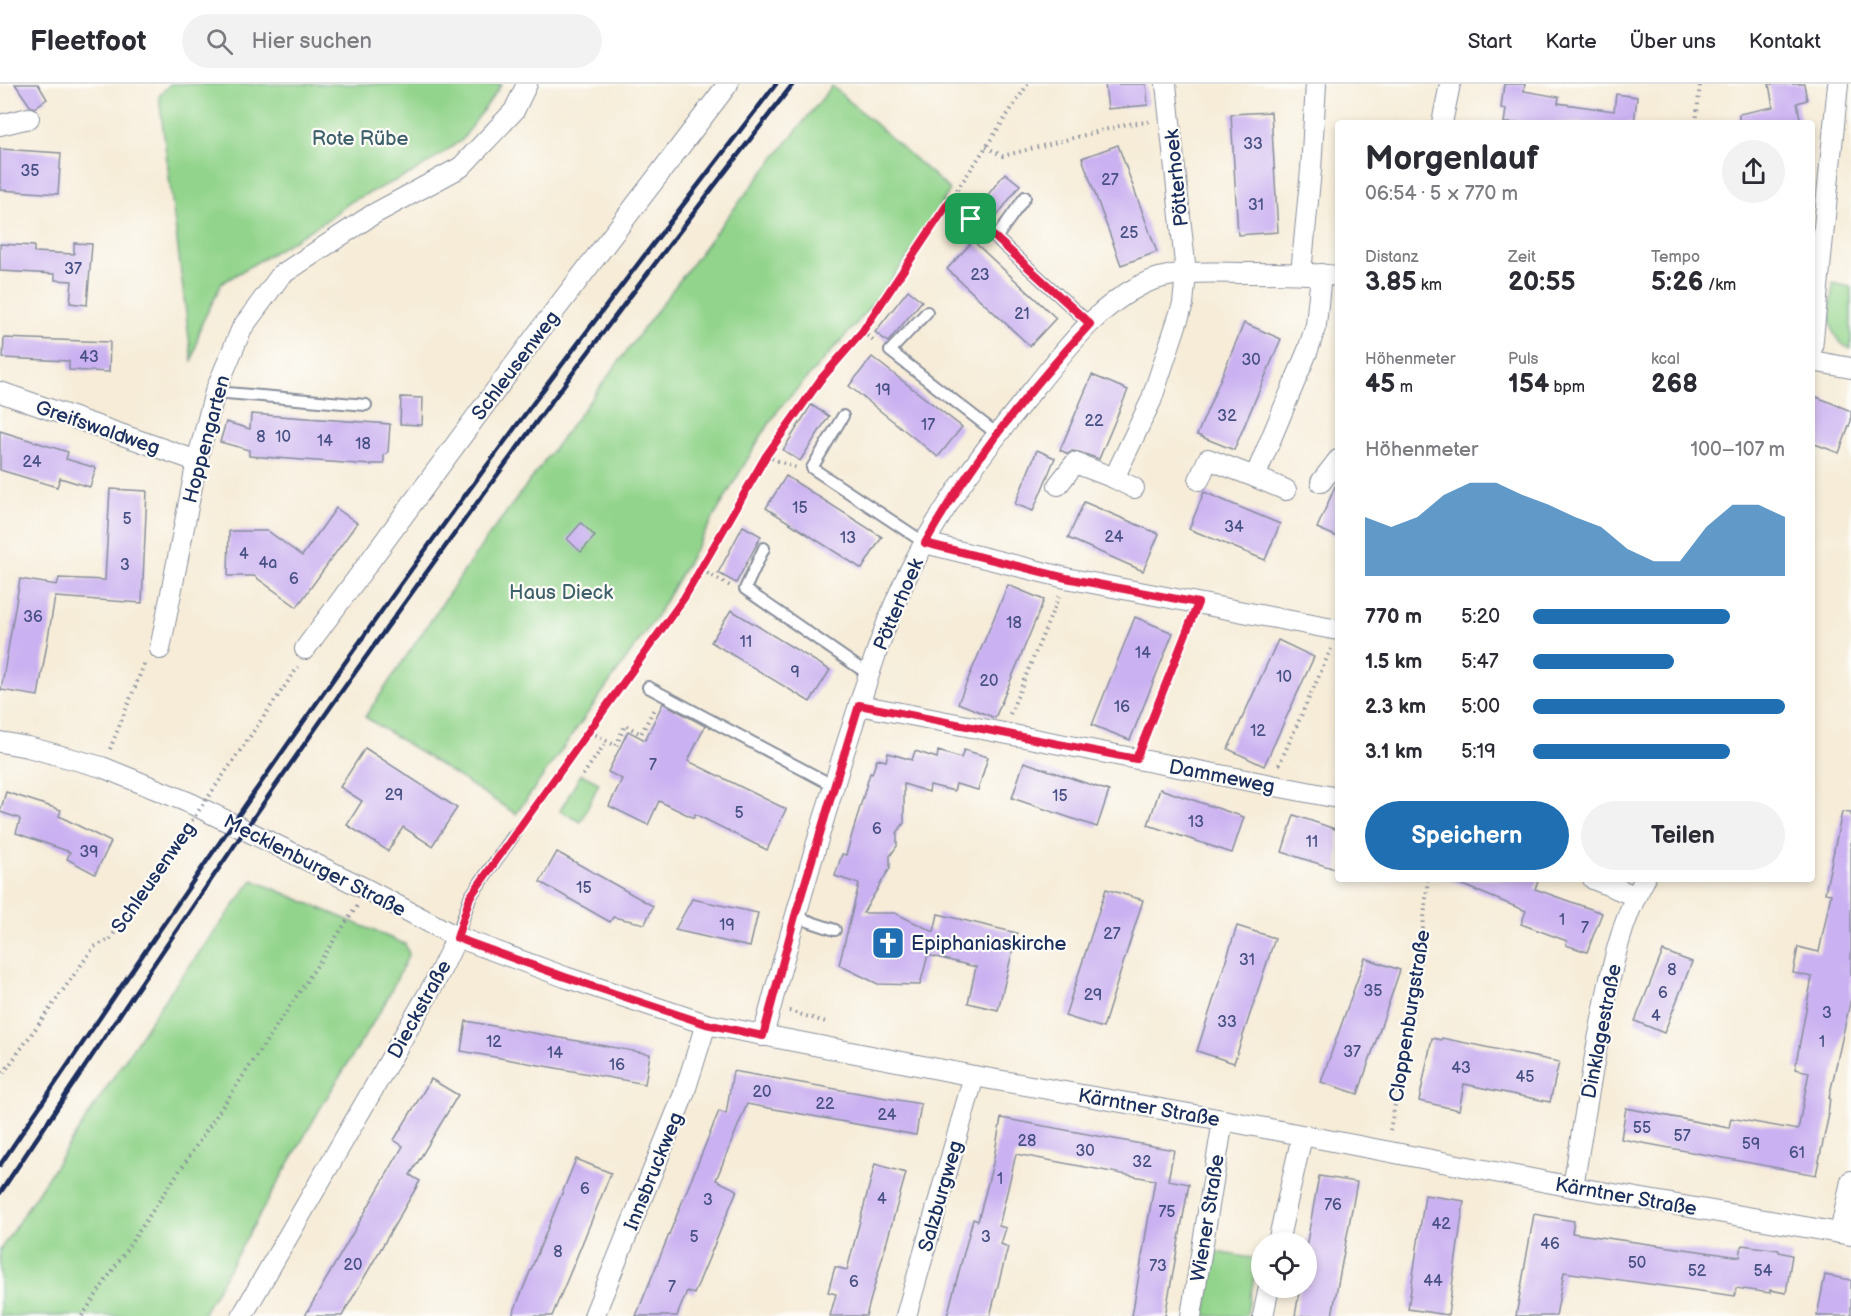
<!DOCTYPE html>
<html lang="de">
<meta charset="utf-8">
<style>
body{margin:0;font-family:"Balsamiq Sans",sans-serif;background:#f2f2f3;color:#2b2b33;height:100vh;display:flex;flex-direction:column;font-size:22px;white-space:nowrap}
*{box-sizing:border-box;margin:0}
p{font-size:20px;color:#7c7c81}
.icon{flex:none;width:33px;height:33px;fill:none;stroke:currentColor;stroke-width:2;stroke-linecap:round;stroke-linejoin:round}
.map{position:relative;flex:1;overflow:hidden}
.panel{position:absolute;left:1335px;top:36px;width:480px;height:762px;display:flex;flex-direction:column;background:#fff;border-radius:6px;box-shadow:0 3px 9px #0003}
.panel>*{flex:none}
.buttons{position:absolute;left:1251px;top:1148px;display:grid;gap:12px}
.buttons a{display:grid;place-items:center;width:66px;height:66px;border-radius:50%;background:#fff;box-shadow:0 3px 9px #0003;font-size:30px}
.pin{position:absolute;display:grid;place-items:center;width:51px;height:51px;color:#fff;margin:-26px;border-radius:12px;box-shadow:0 3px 9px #0006}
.round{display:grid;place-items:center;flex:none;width:63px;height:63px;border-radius:32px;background:#f2f2f3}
.headline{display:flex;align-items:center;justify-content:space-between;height:102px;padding:0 30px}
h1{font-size:33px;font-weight:700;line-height:45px}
.figures{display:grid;grid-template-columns:repeat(3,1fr);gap:9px;height:102px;padding:6px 30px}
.figures div{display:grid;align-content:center}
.figures b{font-size:26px;font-weight:700}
.figures small{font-size:16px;font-weight:400}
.figures p{font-size:16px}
.chart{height:168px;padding:12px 30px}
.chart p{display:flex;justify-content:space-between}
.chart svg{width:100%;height:108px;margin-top:6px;fill:#1f6fb2;opacity:.7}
.button{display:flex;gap:12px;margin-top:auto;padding:12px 30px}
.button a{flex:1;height:69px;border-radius:36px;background:#1f6fb2;color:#fff;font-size:24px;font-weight:700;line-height:69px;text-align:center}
.button a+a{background:#f2f2f3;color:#2b2b33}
ul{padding:0 30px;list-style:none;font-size:20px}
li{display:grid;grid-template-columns:96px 72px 1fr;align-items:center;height:45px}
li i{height:15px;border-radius:8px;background:#1f6fb2}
header{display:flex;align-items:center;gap:36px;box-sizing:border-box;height:84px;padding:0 30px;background:#fff;border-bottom:2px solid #e1e1e2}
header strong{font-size:28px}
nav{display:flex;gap:33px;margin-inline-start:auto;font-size:21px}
.search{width:420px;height:54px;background:#f2f2f3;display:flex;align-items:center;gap:15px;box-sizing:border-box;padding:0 21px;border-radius:33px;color:#7c7c81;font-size:22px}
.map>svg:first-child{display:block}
.green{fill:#92d48b;stroke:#568274;stroke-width:1.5}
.building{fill:#cab1f1}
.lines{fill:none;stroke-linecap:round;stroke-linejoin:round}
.service-casing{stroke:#888e9b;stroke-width:14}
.minor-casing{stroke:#888e9b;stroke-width:22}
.path{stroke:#888e9b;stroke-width:4;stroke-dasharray:1.5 4.5;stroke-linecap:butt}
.service{stroke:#fff;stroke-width:10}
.minor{stroke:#fff;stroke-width:20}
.rail{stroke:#1b2f5e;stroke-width:4.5}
.path-bridge{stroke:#888e9b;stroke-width:4;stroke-dasharray:1.5 4.5;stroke-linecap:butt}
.route-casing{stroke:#fff;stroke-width:12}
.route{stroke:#e11d48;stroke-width:8}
.labels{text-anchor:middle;stroke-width:4.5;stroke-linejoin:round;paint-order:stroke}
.number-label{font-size:16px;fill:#475083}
.park-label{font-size:20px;fill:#3f616c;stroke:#fdfcf7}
.street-label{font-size:20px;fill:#1b2f5e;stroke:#fdfcf7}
.poi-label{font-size:20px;fill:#1b2f5e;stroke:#fdfcf7;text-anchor:start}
</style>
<header>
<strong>Fleetfoot</strong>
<div class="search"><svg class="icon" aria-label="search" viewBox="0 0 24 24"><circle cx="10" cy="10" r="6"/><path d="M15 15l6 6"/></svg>Hier suchen</div>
<nav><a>Start</a><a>Karte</a><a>Über uns</a><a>Kontakt</a></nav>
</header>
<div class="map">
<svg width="1851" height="1232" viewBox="0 0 1851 1232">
<rect width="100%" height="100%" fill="#fdfcf7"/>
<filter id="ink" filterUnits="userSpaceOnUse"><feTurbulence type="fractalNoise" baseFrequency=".0167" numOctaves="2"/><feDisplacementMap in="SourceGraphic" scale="12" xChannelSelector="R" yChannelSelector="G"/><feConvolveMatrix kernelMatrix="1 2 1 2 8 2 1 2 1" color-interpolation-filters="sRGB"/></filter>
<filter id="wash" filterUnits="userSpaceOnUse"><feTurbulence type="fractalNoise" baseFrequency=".008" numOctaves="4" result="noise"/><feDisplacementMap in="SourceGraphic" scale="24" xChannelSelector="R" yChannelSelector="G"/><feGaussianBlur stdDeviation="1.35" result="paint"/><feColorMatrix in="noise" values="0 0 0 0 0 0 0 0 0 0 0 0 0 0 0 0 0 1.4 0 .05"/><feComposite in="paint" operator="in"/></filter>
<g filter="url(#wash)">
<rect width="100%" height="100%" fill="#f6ecd8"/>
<g class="green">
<polygon points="170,0 502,0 462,56 416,87 352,117 324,138 222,199 201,241 192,278 159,12"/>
<polygon points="832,2 950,106 911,169 883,207 856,240 779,325 758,357 656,533 516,730 365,633 484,458 721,141"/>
<path d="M1833,199L1851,203V265C1823,254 1831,223 1833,199Z"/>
<polygon points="581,690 599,699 581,738 560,727"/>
<polygon points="253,796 405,860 409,870 384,921 324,1018 202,1232 0,1232 0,1166 162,919"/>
<polygon points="1216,1168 1258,1175 1246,1232 1205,1232"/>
</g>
<g id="blocks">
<g class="building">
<polygon points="15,0 38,0 47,15 34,24 30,22"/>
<polygon points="1105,0 1146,0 1148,21 1108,25"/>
<polygon points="1504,0 1525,0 1524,7 1559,13 1558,19 1614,27 1616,10 1637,13 1634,39 1504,39 1506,25 1501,24"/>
<polygon points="1769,0 1804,0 1807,16 1797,19 1801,39 1739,39 1739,30 1773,23"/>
<polygon points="1271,28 1278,148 1238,151 1231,30"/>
<polygon points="1118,61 1157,168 1121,181 1082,74"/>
<polygon points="0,65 61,69 58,110 0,106"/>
<polygon points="1005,89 1020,101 988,144 972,131"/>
<polygon points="973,157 1056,234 1030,262 947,185"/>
<polygon points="74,159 92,160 87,221 70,219 72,197 55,196 55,190 0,187 0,160 34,162 34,168 74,170"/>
<polygon points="908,206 922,217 888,258 875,248"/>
<polygon points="1244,239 1281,255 1234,366 1197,351"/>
<polygon points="4,254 110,258 109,288 69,286 69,277 3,274"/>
<polygon points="872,273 962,343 938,373 849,302"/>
<polygon points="1092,291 1128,306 1099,375 1079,368 1072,367 1068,370 1060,366"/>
<polygon points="1812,311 1851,327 1851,337 1839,369 1812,359"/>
<polygon points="401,313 423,314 422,341 400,340"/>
<polygon points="811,321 829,332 800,377 783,366"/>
<polygon points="251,330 390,340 388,368 384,371 384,380 371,380 371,381 249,372 249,366 220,358 226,338 250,345"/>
<polygon points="0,347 68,368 66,375 96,384 90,403 60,394 57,403 0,386"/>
<polygon points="1037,366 1055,374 1033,427 1015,420"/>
<polygon points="786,392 882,453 862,485 766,424"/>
<polygon points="1338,396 1338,453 1317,444"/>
<polygon points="110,405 147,407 142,519 55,513 38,612 1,606 20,495 57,501 59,494 105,496"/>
<polygon points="1204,408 1280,440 1265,476 1189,445"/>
<polygon points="1084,418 1159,450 1143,487 1068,454"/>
<polygon points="336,424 357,439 297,523 254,492 228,492 229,447 268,447 302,472"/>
<polygon points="581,439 595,452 581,468 567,455"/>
<polygon points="743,442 761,452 736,499 718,489"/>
<polygon points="1008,501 1044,516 995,634 958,619"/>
<polygon points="731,526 830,586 810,618 711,558"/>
<polygon points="1135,533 1173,549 1130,656 1092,641"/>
<polygon points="1278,556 1314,573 1264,682 1228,665"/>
<polygon points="663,619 705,642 688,677 786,725 767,766 695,730 694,734 659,717 648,741 609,722 622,695 608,688 628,647 645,656"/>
<polygon points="365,664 457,724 432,762 403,743 388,767 347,741 362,717 340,703"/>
<polygon points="964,666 988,673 978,706 956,700 954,707 930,701 929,708 904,700 904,739 897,749 897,762 890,772 890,784 863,829 895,829 934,848 938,830 1017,849 998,926 968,919 976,883 928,871 920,901 878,900 839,881 859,800 835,792 842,770 846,771 870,689 872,690 877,675 886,677 888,669 912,676 915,667 937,674 938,667 961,674"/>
<polygon points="1024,678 1109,707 1097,743 1012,714"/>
<polygon points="1160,705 1244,733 1232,769 1148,741"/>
<polygon points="6,708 61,726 59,732 111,758 95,790 67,775 70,768 16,749 20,736 19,734 0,728"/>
<polygon points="1842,728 1851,729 1851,914 1829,1014 1830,1014 1828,1030 1829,1030 1816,1091 1621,1055 1626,1024 1729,1044 1731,1034 1798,1046 1809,988 1795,985 1812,893 1793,889 1798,863 1819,868 1831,810 1825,809"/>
<polygon points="1294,731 1338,746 1338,786 1282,768"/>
<polygon points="557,768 653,822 645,840 613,833 610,838 540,798"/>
<polygon points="1448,795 1539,795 1535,805 1602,829 1587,868 1566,861 1567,857 1521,840 1526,827"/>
<polygon points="1106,805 1143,816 1103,944 1065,932"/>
<polygon points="692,815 758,829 750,863 675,846"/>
<polygon points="1237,842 1275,854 1234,979 1197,967"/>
<polygon points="1663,867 1692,878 1664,949 1635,937"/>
<polygon points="1365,874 1400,886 1358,1010 1321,998"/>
<polygon points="466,937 650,970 645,1000 461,967"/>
<polygon points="1432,954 1441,956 1442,954 1559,978 1550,1018 1464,1000 1459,1026 1419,1017"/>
<polygon points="733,987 921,1020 916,1051 747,1020 716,1096 737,1106 694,1210 687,1207 677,1232 636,1232 719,1027 726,1030"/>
<polygon points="431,995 458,1011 410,1091 420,1097 342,1232 305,1232 403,1062 394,1056"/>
<polygon points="1001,1034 1174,1066 1168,1096 1189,1100 1165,1232 1132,1232 1155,1096 1016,1070 999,1142 1006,1144 1001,1160 1008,1163 990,1232 947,1232 973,1135 978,1137 993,1079"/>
<polygon points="576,1075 611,1089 573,1182 552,1232 512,1232"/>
<polygon points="875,1080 906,1089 866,1232 830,1232 836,1210 828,1208 835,1183 847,1186"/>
<polygon points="1319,1092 1357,1098 1332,1232 1295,1232 1300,1203 1306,1203 1306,1163"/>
<polygon points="1425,1111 1464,1117 1448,1231 1408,1225"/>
<polygon points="1534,1130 1574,1137 1572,1149 1740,1173 1742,1161 1779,1166 1779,1168 1792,1171 1786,1209 1770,1206 1770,1209 1736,1204 1735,1212 1564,1188 1556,1232 1516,1232"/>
<polygon points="1825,1191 1851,1196 1851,1232 1817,1232"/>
</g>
</g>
</g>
<g filter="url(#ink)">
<use href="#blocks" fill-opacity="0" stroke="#888e9b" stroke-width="1.5"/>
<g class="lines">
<g class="service-casing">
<g id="service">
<polyline points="1025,113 996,154 1090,240"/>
<polyline points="927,228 890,267 997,350"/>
<polyline points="215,308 366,321"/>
<polyline points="843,332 812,384 925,459"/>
<polyline points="764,464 745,505 868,590"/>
<polyline points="648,603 834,702"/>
<polyline points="796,833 835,846"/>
<polyline points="457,853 470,813 514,751"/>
</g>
</g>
<g class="minor-casing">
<g id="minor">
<polyline points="1442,39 1450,0"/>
<polyline points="0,41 29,34"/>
<polyline points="1301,189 1311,86 1316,0"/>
<polyline points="1812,265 1838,0"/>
<polyline points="1812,277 1851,284"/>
<polyline points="0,308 197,377"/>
<polyline points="1255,393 1286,406"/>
<polyline points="1114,394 1134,404"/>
<polyline points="1199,396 1208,375 1255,393 1308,266 1316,241 1321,190"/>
<polyline points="1321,398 1338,376"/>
<polyline points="1058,401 1075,379 1114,394 1151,317 1183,220 1186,189 1166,0"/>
<polyline points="925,459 1066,494 1338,546"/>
<polyline points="160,565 197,377 215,308 242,244 281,191 372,131 461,83 514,27 527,0"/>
<polyline points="305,565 540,246 728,0"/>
<polyline points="859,621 1338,714"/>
<polyline points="0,658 28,663 102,683 190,719 366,805 457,853 565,893 706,940 974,992 1223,1036 1573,1103 1851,1151"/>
<polyline points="1593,795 1635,812"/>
<path d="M763,952C788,856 816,760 845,665C864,607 881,546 908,490C942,421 988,361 1036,302C1067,264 1098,222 1143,200C1175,185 1213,189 1248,189C1278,189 1308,189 1338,192"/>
<path d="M1573,1103C1582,1047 1591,991 1602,935C1611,887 1620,838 1645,795"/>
<polyline points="1840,1149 1851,1097"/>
<polyline points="1278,1158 1302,1052"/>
<polyline points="242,1232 435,898 457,853"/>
<polyline points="594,1232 684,1010 706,940"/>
<polyline points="906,1232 974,992"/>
<polyline points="1191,1232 1223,1036"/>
<polyline points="1263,1232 1269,1203"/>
</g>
</g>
<g class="path">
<polyline points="1696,39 1700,0"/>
<polyline points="986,63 1003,72 1127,40 1150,38"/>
<polyline points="949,118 983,145"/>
<polyline points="862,248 876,258"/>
<polyline points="766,372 796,384"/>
<polyline points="702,486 730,502"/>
<polyline points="1010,630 1059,512"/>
<polyline points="590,648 616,662 625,641 641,650 655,623"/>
<polyline points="1144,655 1190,539"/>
<polyline points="110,665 145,578"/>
<polyline points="1279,681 1331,565"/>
<polyline points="583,691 607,657"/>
<polyline points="524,739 684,514 766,372 821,295 862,248 1028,0"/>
<polyline points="789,927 826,938"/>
<polyline points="0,994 94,863 110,855"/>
<polyline points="1390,1046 1415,920 1428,795"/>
<polyline points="82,1232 357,822"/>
</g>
<use href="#service" class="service"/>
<use href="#minor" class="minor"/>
<g class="rail">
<path d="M0,1081C143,870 285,660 434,454C545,301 660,150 776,0"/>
<path d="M0,1109C97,965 193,820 292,678C453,447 621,221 793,0"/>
</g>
<polyline class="path-bridge" points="110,855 298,583"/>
</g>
</g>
<g class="lines" filter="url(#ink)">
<g class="route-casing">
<path id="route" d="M949,118L996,154L1090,240C1028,307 970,379 925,459L1066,494L1198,519L1136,675L859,621L795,832L763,952L706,940L565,893L457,854L470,813L684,514L766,372L821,295L862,248Z"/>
</g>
<use href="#route" class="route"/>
</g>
<defs>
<g id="church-square" transform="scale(1.725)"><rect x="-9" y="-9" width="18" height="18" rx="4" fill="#1f6fb2" stroke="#fdfcf7"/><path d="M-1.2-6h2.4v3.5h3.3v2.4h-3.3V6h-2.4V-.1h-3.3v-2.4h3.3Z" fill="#fff"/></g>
</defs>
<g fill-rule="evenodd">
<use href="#church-square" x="888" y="859"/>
</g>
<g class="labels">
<g class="number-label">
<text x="1253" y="65">33</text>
<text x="30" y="92">35</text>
<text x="1110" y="101">27</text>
<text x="1256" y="126">31</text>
<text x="1129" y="154">25</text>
<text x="73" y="190">37</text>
<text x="980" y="196">23</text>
<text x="1022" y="235">21</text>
<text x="89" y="278">43</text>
<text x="1251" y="281">30</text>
<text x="883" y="311">19</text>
<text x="1227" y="337">32</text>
<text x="1094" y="342">22</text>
<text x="928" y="346">17</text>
<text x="261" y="358">8</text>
<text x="283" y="358">10</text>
<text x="325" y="362">14</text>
<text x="363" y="365">18</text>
<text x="32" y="383">24</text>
<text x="800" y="429">15</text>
<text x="127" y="440">5</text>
<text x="1234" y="448">34</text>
<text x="1114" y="458">24</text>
<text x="848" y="459">13</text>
<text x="244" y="475">4</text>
<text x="268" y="484">4a</text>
<text x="125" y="486">3</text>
<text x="294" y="500">6</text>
<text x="33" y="538">36</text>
<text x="1014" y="544">18</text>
<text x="746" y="563">11</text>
<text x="1143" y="574">14</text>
<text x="795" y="593">9</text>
<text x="1284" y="598">10</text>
<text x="989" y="602">20</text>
<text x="1122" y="628">16</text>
<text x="1258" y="652">12</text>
<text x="653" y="686">7</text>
<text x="394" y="716">29</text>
<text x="1060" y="717">15</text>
<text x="739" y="734">5</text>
<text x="1196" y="743">13</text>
<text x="877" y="750">6</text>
<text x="1312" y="763">11</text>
<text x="89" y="773">39</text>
<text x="584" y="809">15</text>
<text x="1562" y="841">1</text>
<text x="727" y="846">19</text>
<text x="1585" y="849">7</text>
<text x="1112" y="855">27</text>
<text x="1247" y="881">31</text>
<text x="1672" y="891">8</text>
<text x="1373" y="912">35</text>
<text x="1663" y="914">6</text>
<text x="1093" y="916">29</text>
<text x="1827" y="934">3</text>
<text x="1656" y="937">4</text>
<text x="1227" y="943">33</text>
<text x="494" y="963">12</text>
<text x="1822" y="963">1</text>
<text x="1352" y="973">37</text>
<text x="555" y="974">14</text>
<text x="617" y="986">16</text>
<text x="1461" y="989">43</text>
<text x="1525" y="998">45</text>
<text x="762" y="1013">20</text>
<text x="825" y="1025">22</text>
<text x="887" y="1036">24</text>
<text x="1642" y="1049">55</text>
<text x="1682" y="1057">57</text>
<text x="1027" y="1062">28</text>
<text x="1751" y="1065">59</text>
<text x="1085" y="1072">30</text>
<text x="1797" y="1074">61</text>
<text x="1142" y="1083">32</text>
<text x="1000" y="1100">1</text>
<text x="585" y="1110">6</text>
<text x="882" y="1120">4</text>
<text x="708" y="1121">3</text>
<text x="1333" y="1126">76</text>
<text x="1167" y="1133">75</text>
<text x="1441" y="1145">42</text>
<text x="694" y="1158">5</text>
<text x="986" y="1158">3</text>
<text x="1550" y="1165">46</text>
<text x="558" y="1173">8</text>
<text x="1637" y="1184">50</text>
<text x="353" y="1186">20</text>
<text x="1158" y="1187">73</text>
<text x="1697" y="1192">52</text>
<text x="1763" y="1192">54</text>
<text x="1433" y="1202">44</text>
<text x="854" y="1203">6</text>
<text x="672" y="1208">7</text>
</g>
<g class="park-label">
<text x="360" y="61">Rote Rübe</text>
<text x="561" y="515">Haus Dieck</text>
</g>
<g class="street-label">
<text transform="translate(1176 94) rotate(-96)" y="7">Pötterhoek</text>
<text transform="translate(515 281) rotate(-53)" y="7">Schleusenweg</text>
<text transform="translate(98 343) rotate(19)" y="7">Greifswaldweg</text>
<text transform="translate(206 355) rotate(-75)" y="7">Hoppengarten</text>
<text transform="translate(898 520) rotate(-67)" y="7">Pötterhoek</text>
<text transform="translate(1222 692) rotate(11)" y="7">Dammeweg</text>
<text transform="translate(315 781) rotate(27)" y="7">Mecklenburger Straße</text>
<text transform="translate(153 793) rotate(-55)" y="7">Schleusenweg</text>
<text transform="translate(419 925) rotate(-61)" y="7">Dieckstraße</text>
<text transform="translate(1409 932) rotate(-81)" y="7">Cloppenburgstraße</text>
<text transform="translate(1601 947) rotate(-79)" y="7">Dinklagestraße</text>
<text transform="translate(1149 1023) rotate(10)" y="7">Kärntner Straße</text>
<text transform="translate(653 1087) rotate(-68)" y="7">Innsbruckweg</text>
<text transform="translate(940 1112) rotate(-74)" y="7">Salzburgweg</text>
<text transform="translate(1626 1112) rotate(10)" y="7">Kärntner Straße</text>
<text transform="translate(1207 1134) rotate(-81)" y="7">Wiener Straße</text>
</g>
<g class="poi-label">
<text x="911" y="866">Epiphaniaskirche</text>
</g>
</g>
</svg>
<div class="buttons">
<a><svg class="icon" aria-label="locate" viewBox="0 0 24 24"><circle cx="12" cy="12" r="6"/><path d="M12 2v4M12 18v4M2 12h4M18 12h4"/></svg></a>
</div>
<div class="pin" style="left:971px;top:135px;background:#1e9e55"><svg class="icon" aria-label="arrive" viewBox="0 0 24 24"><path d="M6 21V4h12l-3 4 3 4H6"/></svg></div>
<section class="panel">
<div class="headline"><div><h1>Morgenlauf</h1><p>06:54 · 5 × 770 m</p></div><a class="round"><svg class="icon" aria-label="share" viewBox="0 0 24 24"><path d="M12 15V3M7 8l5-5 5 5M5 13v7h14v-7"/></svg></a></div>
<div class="figures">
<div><p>Distanz</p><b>3.85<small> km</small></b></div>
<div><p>Zeit</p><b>20:55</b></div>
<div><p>Tempo</p><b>5:26<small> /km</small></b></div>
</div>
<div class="figures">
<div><p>Höhenmeter</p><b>45<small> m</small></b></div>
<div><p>Puls</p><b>154<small> bpm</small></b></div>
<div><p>kcal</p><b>268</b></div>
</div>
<div class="chart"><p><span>Höhenmeter</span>100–107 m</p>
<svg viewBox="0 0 160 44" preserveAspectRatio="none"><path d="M0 44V20L10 24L20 20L30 11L40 6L50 6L60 11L70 15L80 20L90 24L100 33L110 38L120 38L130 24L140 15L150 15L160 20V44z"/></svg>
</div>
<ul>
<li><b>770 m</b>5:20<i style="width:78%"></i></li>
<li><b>1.5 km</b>5:47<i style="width:56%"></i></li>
<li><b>2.3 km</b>5:00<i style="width:100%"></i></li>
<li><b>3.1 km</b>5:19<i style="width:78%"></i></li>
</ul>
<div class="button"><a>Speichern</a><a>Teilen</a></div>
</section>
</div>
